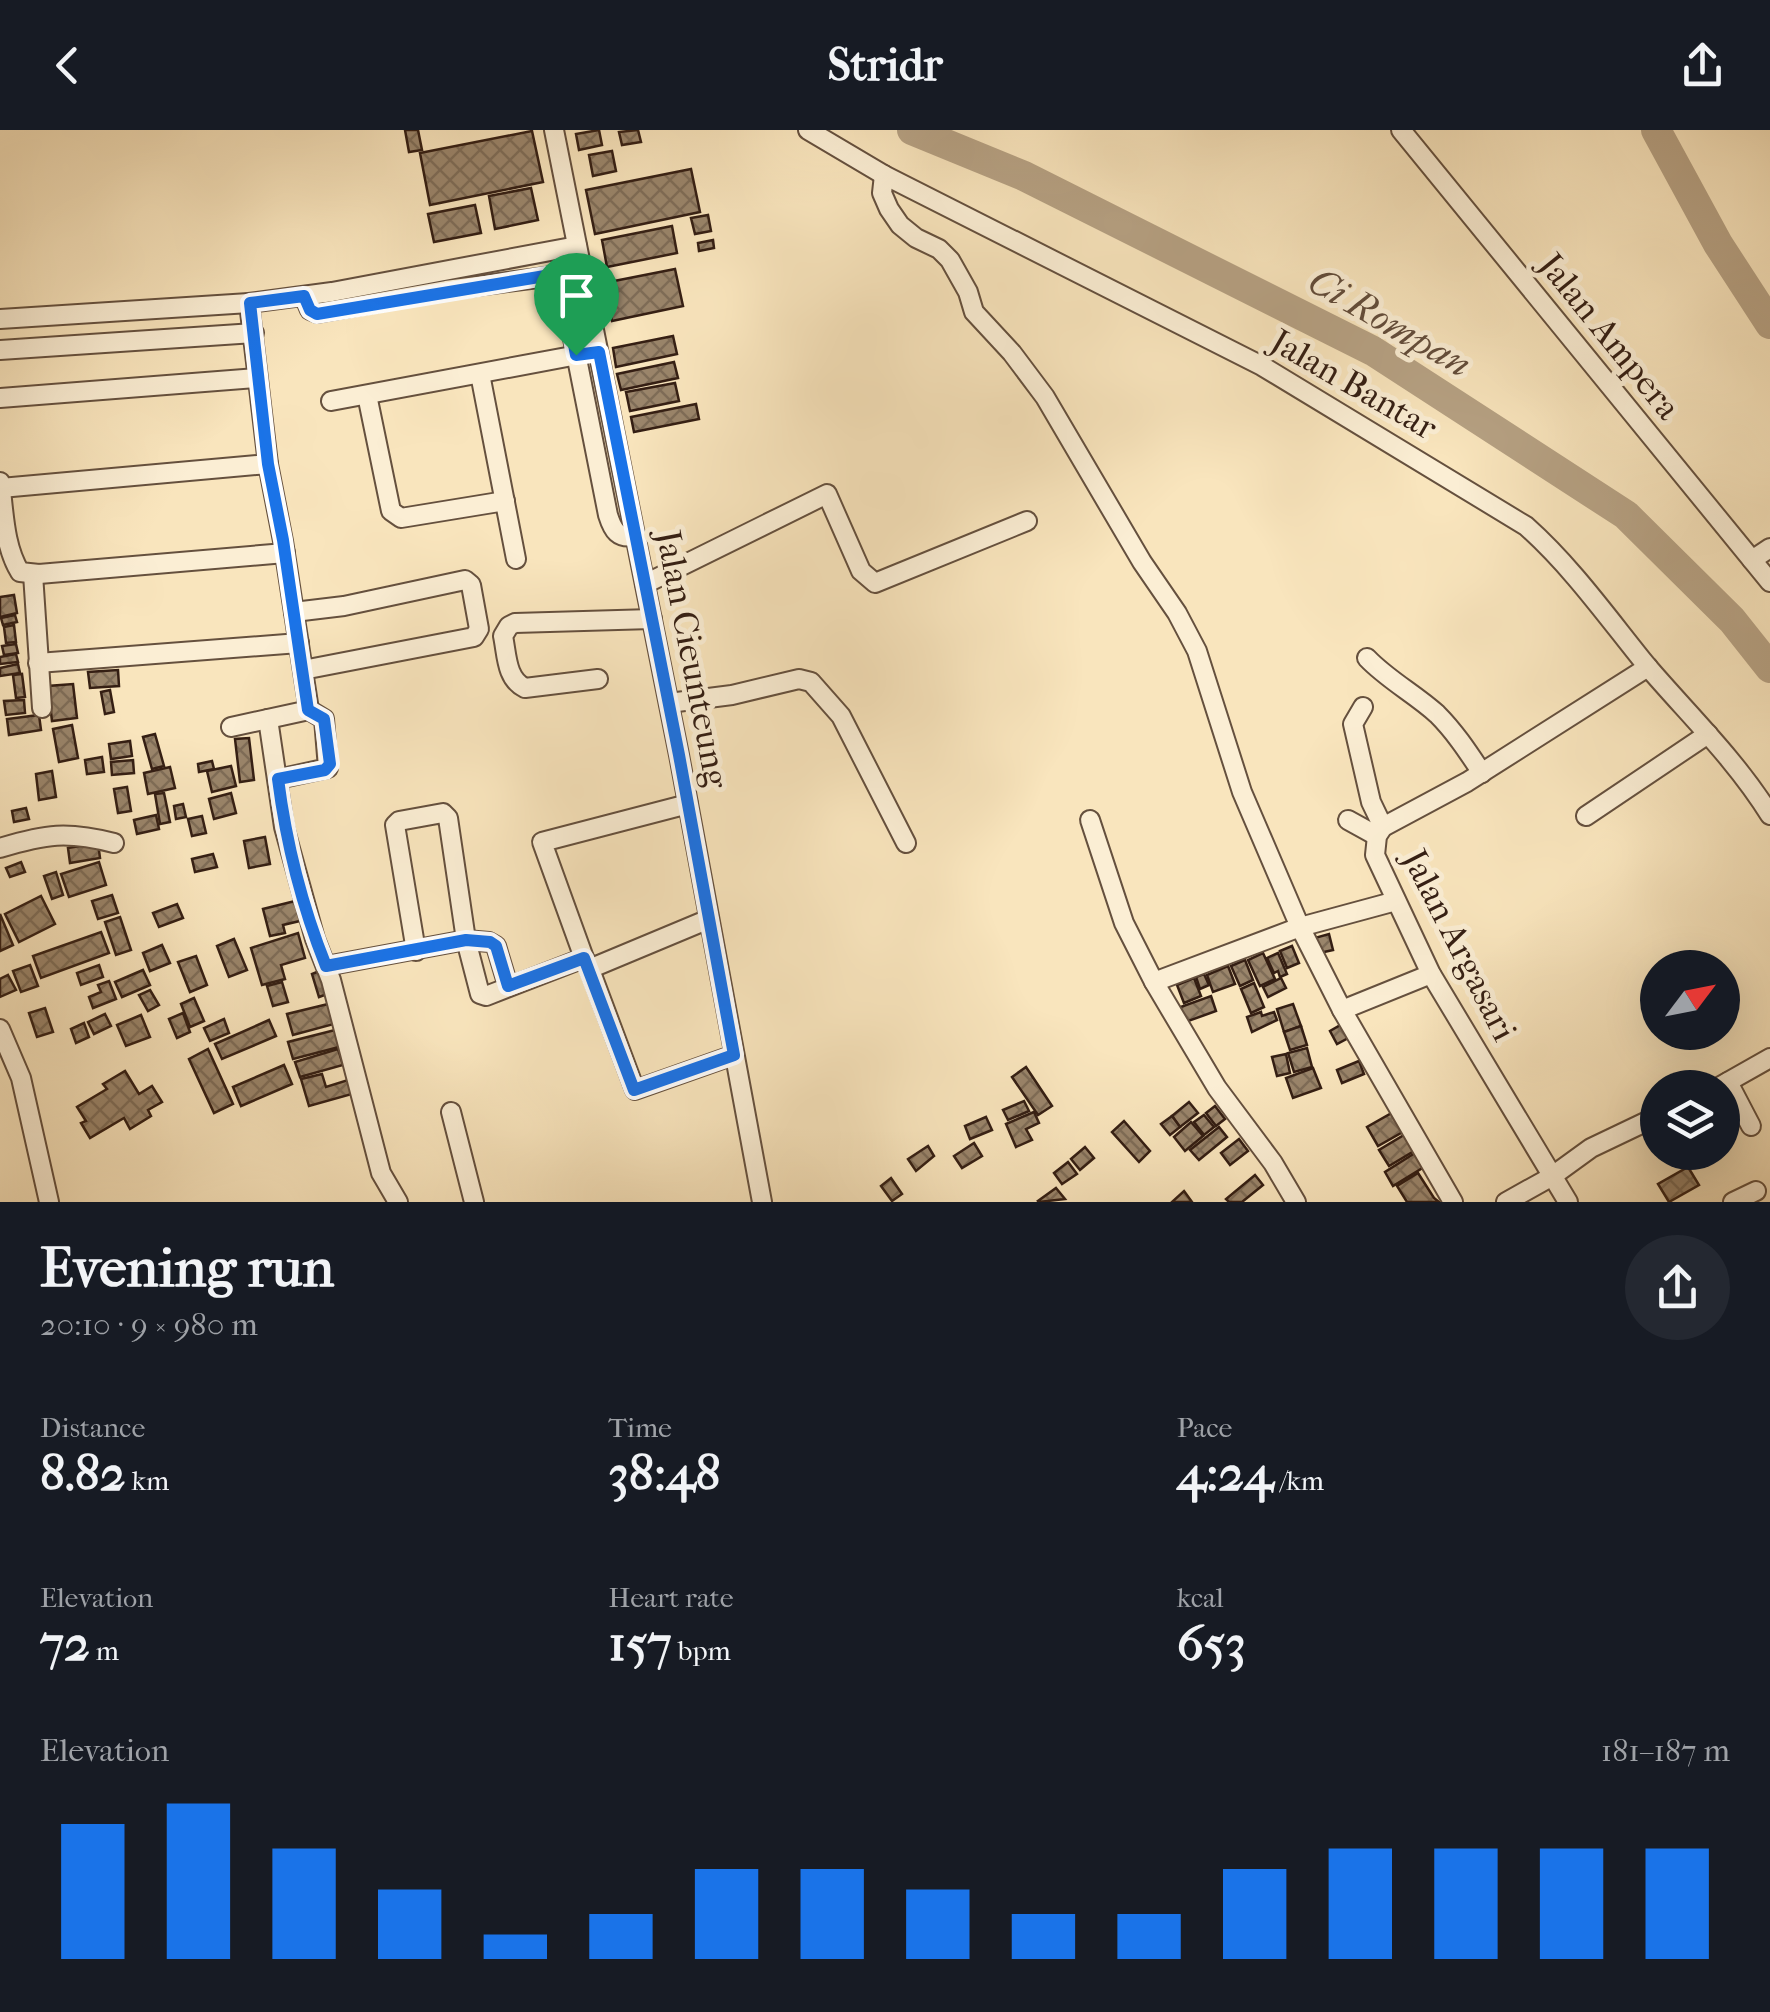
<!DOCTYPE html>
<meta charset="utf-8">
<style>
body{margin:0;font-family:"IM FELL French Canon",serif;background:#242831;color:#f1f3f6;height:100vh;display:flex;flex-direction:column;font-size:38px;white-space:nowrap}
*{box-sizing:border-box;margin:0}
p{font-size:32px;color:#9ea1a6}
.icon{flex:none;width:55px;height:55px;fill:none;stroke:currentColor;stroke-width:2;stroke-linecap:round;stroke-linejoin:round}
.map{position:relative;height:1072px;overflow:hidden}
.details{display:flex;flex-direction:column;background:#171b24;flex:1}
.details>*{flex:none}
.needle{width:65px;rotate:58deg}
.buttons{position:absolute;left:1640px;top:820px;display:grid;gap:20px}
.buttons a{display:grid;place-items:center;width:100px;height:100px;border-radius:50%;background:#171b24;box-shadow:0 10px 40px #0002;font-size:50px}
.pin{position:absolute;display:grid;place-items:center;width:85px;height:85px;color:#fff;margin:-102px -42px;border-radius:50% 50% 50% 0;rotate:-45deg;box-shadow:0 0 10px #0007}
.pin .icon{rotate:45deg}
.round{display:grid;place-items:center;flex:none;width:105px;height:105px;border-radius:52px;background:#242831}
.headline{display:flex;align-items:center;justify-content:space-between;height:170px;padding:0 40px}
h1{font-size:55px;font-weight:800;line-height:75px}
.metrics{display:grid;grid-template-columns:repeat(3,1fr);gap:15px;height:170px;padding:10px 40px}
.metrics div{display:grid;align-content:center}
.metrics b{font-size:50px;font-weight:800}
.metrics small{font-size:28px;font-weight:400}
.metrics p{font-size:28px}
.chart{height:280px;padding:20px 40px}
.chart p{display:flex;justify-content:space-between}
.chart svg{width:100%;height:180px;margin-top:10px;stroke:#1a73e8;stroke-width:6}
header{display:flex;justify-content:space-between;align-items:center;height:130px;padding:0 40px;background:#171b24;font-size:45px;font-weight:800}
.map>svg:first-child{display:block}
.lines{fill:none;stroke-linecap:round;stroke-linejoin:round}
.river{stroke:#b6a183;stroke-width:30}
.building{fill:url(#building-cross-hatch);stroke:#341e13;stroke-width:2.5}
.minor-casing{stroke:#65503e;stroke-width:22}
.minor{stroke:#fbeed4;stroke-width:18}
.route-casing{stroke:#fff;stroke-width:20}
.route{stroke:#1a73e8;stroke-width:12}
.labels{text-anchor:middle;stroke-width:10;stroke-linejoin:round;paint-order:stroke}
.street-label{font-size:35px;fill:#341e13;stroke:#fbeed4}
.water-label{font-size:38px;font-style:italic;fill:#624c3a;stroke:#fbeed4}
</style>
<header><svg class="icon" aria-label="back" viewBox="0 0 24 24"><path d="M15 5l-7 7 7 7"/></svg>Stridr<svg class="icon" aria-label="share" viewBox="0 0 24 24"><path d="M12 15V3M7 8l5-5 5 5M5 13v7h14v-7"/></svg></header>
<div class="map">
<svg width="1770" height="1072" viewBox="0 0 1770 1072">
<defs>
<pattern id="building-cross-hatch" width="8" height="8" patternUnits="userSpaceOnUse" patternTransform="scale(2.5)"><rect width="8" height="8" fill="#9a856b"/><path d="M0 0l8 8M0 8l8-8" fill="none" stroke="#7e6c57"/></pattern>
</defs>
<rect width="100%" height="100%" fill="#f9e5bd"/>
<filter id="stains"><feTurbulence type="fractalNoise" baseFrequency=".002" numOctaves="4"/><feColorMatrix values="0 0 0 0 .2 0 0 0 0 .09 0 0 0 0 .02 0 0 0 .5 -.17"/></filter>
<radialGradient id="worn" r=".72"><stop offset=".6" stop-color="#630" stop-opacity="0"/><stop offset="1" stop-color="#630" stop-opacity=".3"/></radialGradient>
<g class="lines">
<g class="river">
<polyline points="912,0 1024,46 1373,221 1626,385 1732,490 1770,538"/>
<polyline points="1656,0 1718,114 1770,194"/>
</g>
</g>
<g class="building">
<polygon points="405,0 418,0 422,20 409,22"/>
<polygon points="599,0 602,15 579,20 576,4"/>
<polygon points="638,0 641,12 622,15 619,2"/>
<polygon points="532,1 543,52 430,75 420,23"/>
<polygon points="612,21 616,41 593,46 589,25"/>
<polygon points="691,39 700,82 595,104 586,60"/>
<polygon points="531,58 538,90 495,99 489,66"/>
<polygon points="475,75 481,103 434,112 428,84"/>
<polygon points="708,85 711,101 695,104 691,88"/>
<polygon points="672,96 677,123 607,137 602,110"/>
<polygon points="713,110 714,118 699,121 698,113"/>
<polygon points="675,139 683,176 612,191 604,153"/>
<polygon points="673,206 677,224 616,237 613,218"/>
<polygon points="674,232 678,248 621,260 617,244"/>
<polygon points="675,253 679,271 630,281 626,262"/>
<polygon points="696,274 699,289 634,302 631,287"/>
<polygon points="14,465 17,483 0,487 0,467"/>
<polygon points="15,485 17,492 3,495 1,488"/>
<polygon points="14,495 16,512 6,513 4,497"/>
<polygon points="16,514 18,523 4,525 2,516"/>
<polygon points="16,524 18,532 0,534 0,527"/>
<polygon points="18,534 20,543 0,546 0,538"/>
<polygon points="118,540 119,556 90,558 88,542"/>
<polygon points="22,544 25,567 16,568 13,545"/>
<polygon points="73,554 77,588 52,591 48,556"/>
<polygon points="110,560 114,582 105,584 101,562"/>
<polygon points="24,570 25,583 6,585 4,571"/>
<polygon points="39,585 41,600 9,605 7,589"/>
<polygon points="72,595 78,628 59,632 53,599"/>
<polygon points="155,604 164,636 152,639 143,607"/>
<polygon points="249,608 254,650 240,652 235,609"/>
<polygon points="130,611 132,626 111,629 109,614"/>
<polygon points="102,627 104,642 87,644 85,630"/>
<polygon points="133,630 134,643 112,645 111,632"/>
<polygon points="212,631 214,639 199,642 198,634"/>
<polygon points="231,636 236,656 212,662 207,641"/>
<polygon points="170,637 175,658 148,664 144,643"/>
<polygon points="52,641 56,667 39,670 36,644"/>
<polygon points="127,657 131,681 118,683 114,659"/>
<polygon points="164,663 170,692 160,694 155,664"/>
<polygon points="231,663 236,683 214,689 209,669"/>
<polygon points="183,674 186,687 176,689 174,676"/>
<polygon points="26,678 29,689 14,692 12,681"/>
<polygon points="156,685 159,699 137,704 134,690"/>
<polygon points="202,686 206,703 192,706 188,689"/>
<polygon points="265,707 270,734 249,738 244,711"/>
<polygon points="98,713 100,728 70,733 68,718"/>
<polygon points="213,724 217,737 195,742 192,729"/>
<polygon points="21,732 25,742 10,747 6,738"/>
<polygon points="99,732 106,755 69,767 61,744"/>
<polygon points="56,742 63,765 52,769 44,746"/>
<polygon points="112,765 118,783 98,789 92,771"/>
<polygon points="41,766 55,794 19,812 5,784"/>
<polygon points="299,770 304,790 283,795 285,803 270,806 263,779"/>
<polygon points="177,774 183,788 159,797 153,783"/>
<polygon points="0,784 13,815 0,821"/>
<polygon points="120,787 131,820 116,825 105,792"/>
<polygon points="101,802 109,823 41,848 33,826"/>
<polygon points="298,803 305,828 281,835 285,849 262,855 251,818"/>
<polygon points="1329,804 1333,820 1315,824 1311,809"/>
<polygon points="234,809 247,840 229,847 217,816"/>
<polygon points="162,815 170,833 150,841 143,823"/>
<polygon points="1292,816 1299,833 1287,838 1280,821"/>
<polygon points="1263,823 1275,849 1260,856 1248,830"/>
<polygon points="1278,823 1287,844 1280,847 1278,841 1274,843 1267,828"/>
<polygon points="196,826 207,855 190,862 178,832"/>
<polygon points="1245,830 1253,850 1240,856 1231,836"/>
<polygon points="30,835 38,856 21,862 13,841"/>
<polygon points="99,835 103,847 81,855 77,843"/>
<polygon points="1228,836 1235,854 1213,862 1207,845"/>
<polygon points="143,840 150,855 122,867 115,852"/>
<polygon points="322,840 330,863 319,867 312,844"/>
<polygon points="1204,844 1209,855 1200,859 1196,847"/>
<polygon points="8,845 16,860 0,867 0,849"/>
<polygon points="1194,848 1201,866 1184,873 1177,855"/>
<polygon points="1281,848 1286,858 1268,867 1263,857"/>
<polygon points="109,851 116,869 93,878 89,867 101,862 98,855"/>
<polygon points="282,852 288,872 273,876 267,856"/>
<polygon points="1254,853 1264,877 1251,883 1241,859"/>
<polygon points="150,860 159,875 148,881 139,865"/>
<polygon points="1211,866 1216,881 1180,894 1175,879"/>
<polygon points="194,868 204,891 190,897 181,874"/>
<polygon points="328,874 334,894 293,905 287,884"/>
<polygon points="1293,874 1301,896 1284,902 1277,879"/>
<polygon points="45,878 53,902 37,907 29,883"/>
<polygon points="1261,882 1262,886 1274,882 1277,890 1252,902 1247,887"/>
<polygon points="183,883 190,902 177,908 169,889"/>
<polygon points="105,884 111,896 94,904 88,892"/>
<polygon points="141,885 150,907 126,916 117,895"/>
<polygon points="224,889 229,903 210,911 204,898"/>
<polygon points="269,890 276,906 222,929 215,914"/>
<polygon points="84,893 89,907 76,913 71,899"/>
<polygon points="1344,893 1352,906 1337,914 1330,901"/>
<polygon points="1301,896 1307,915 1290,920 1284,902"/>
<polygon points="335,900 339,917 293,929 288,912"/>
<polygon points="1307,918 1312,937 1294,942 1288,923"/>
<polygon points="208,919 233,974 214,983 189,929"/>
<polygon points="338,919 343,935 300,947 295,932"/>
<polygon points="1286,924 1290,943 1277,946 1272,927"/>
<polygon points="1359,931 1364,944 1342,953 1337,940"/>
<polygon points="284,935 292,954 241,976 233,957"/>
<polygon points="1026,937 1052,976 1038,985 1012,947"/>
<polygon points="1313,938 1321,958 1293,968 1286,948"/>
<polygon points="125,941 139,964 152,956 162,972 148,980 151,986 130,999 124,988 90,1008 81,993 86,991 77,977 107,959 103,954"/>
<polygon points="322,944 326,957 348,950 352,964 309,976 301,949"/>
<polygon points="1024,971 1029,981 1008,990 1003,980"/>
<polygon points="1189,972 1198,983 1180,997 1172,986"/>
<polygon points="1215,976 1225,989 1216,996 1206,983"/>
<polygon points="1397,980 1408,999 1378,1016 1367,997"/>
<polygon points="1034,982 1039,993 1026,999 1032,1010 1016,1017 1006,994"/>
<polygon points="1204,985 1214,997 1204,1005 1194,992"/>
<polygon points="1172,986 1180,997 1170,1005 1161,994"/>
<polygon points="986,987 992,1000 970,1009 965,996"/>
<polygon points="1124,991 1150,1021 1139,1032 1112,1002"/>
<polygon points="1191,992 1203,1006 1185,1021 1174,1007"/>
<polygon points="1219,997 1227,1007 1199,1030 1190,1020"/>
<polygon points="1409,1002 1419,1018 1389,1036 1379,1020"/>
<polygon points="1239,1009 1248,1021 1230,1035 1221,1023"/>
<polygon points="974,1013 982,1026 962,1038 954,1026"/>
<polygon points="928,1016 934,1026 916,1041 908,1029"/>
<polygon points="1085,1017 1094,1028 1080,1040 1071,1029"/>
<polygon points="1415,1023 1424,1037 1393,1056 1385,1042"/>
<polygon points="1068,1032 1077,1044 1062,1054 1054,1043"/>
<polygon points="1688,1037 1699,1055 1669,1072 1658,1054"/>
<polygon points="1418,1043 1434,1068 1439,1072 1407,1072 1397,1056"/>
<polygon points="1255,1045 1263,1055 1242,1072 1229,1072 1226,1069"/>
<polygon points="891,1048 902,1064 892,1071 881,1056"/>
<polygon points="1056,1058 1065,1069 1039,1072 1038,1071"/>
<polygon points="1184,1061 1192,1072 1172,1072"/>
</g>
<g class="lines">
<g class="minor-casing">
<g id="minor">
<polyline points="554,0 679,625 762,1072"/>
<path d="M808,0L884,45L1262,236L1526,396C1572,437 1608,488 1647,536C1689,585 1736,630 1770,685"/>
<polyline points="1401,0 1770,452"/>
<polyline points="884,45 882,63 889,79 900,95 916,108 939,119 950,130 968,162 974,182 1012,223 1045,267 1142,432 1177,483 1197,521 1242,662 1300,797 1342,880 1453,1072"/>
<path d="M304,166L310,180L317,183L446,160L554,146L563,158L608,385C613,401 618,409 635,406"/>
<polyline points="249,173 268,334 283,411 309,580"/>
<polyline points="0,189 249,173 332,162 577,116"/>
<polyline points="0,220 254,203"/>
<polyline points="480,244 516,429"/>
<polyline points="367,265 391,381 401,388 505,371"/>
<polyline points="0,268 257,248"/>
<polyline points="331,271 583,224"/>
<path d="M0,352C4,382 4,416 20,442L39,444L285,423"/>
<polyline points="1,358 268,334"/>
<polyline points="1752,430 1770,418"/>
<polyline points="33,444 42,578"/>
<polyline points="645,454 827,364 861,441 875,453 1027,391"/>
<polyline points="294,482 344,476 465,450 471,455 479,499 474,507 303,540"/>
<path d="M1367,528C1388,550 1415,564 1437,584C1455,602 1468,622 1482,643"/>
<polyline points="38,533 299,513"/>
<path d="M598,549L525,558C506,549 507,525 503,506L509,496L515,493L652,489"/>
<polyline points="669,573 732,565 799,549 811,552 841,586 906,713"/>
<polyline points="1363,577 1353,594 1371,672 1383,697"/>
<polyline points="268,589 284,697 315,809 331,850 381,1043 398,1072"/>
<polyline points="231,597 309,580 324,589 328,638 278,649"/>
<polyline points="1586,686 1708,604"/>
<polyline points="1090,690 1124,793 1154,852"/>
<polyline points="1348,690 1377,706"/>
<path d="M0,718C46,704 67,701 114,713"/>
<polyline points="416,821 395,695 399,691 443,683 448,688 466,810 480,864 486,866 584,828 589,837 594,837 709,789"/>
<polyline points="584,828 542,712 688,674"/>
<polyline points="326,836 466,810 489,812 496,816 508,856"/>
<polyline points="589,837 635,960 734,925"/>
<polyline points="1342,880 1431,844"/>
<polyline points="0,899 21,948 49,1072"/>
<polyline points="1728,952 1751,996"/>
<polyline points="1717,958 1770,928"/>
<polyline points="451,982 474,1072"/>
<polyline points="1296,1072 1273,1033 1217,958 1154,852 1300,797 1396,771"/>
<polyline points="1506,1072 1551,1047 1591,1018 1658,986"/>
<polyline points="1568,1072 1431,844 1375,725 1377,706 1383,697 1467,652 1648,537"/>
<polyline points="1733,1072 1756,1061"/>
</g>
</g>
<use href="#minor" class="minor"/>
</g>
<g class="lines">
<g class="route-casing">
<path id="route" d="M545,146H554L563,158L576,225L599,222L679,625L734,925L634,960L584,828L508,856L496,816L490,812L466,810L326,836C302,776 286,712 278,649L325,640L330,634L324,589L308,580L283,410L268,334L250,173L304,166L310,180L317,184Z"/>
</g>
<use href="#route" class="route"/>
</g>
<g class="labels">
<g class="street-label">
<text transform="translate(1610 206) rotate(51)" y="12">Jalan Ampera</text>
<text transform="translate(1354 254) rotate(30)" y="12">Jalan Bantar</text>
<text transform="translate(693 529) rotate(79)" y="12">Jalan Cieunteung</text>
<text transform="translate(1460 815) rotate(63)" y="12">Jalan Argasari</text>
</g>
<g class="water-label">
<text transform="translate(1390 192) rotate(30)" y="13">Ci Rompan</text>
</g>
</g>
<rect width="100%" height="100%" filter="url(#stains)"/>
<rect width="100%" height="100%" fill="url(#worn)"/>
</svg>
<div class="buttons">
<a><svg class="needle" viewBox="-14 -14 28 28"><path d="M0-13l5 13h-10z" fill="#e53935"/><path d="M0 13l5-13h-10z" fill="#9ea1a6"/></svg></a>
<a><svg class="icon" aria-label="layers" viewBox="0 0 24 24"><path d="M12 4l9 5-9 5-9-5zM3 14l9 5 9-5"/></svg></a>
</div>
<div class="pin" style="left:576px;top:225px;background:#1e9e55"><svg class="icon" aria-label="arrive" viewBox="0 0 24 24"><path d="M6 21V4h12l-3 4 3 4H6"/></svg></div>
</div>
<section class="details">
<div class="headline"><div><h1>Evening run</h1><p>20:10 · 9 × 980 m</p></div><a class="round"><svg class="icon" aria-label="share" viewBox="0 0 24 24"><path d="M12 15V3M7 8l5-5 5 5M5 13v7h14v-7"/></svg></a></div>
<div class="metrics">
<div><p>Distance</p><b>8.82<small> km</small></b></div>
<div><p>Time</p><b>38:48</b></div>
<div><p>Pace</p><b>4:24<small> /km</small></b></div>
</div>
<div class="metrics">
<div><p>Elevation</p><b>72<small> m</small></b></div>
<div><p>Heart rate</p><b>157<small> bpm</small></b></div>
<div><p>kcal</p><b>653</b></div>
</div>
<div class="chart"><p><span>Elevation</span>181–187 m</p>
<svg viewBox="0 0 160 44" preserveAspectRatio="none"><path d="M5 44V11M15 44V6M25 44V17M35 44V27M45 44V38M55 44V33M65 44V22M75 44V22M85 44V27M95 44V33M105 44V33M115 44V22M125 44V17M135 44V17M145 44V17M155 44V17"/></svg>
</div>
</section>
